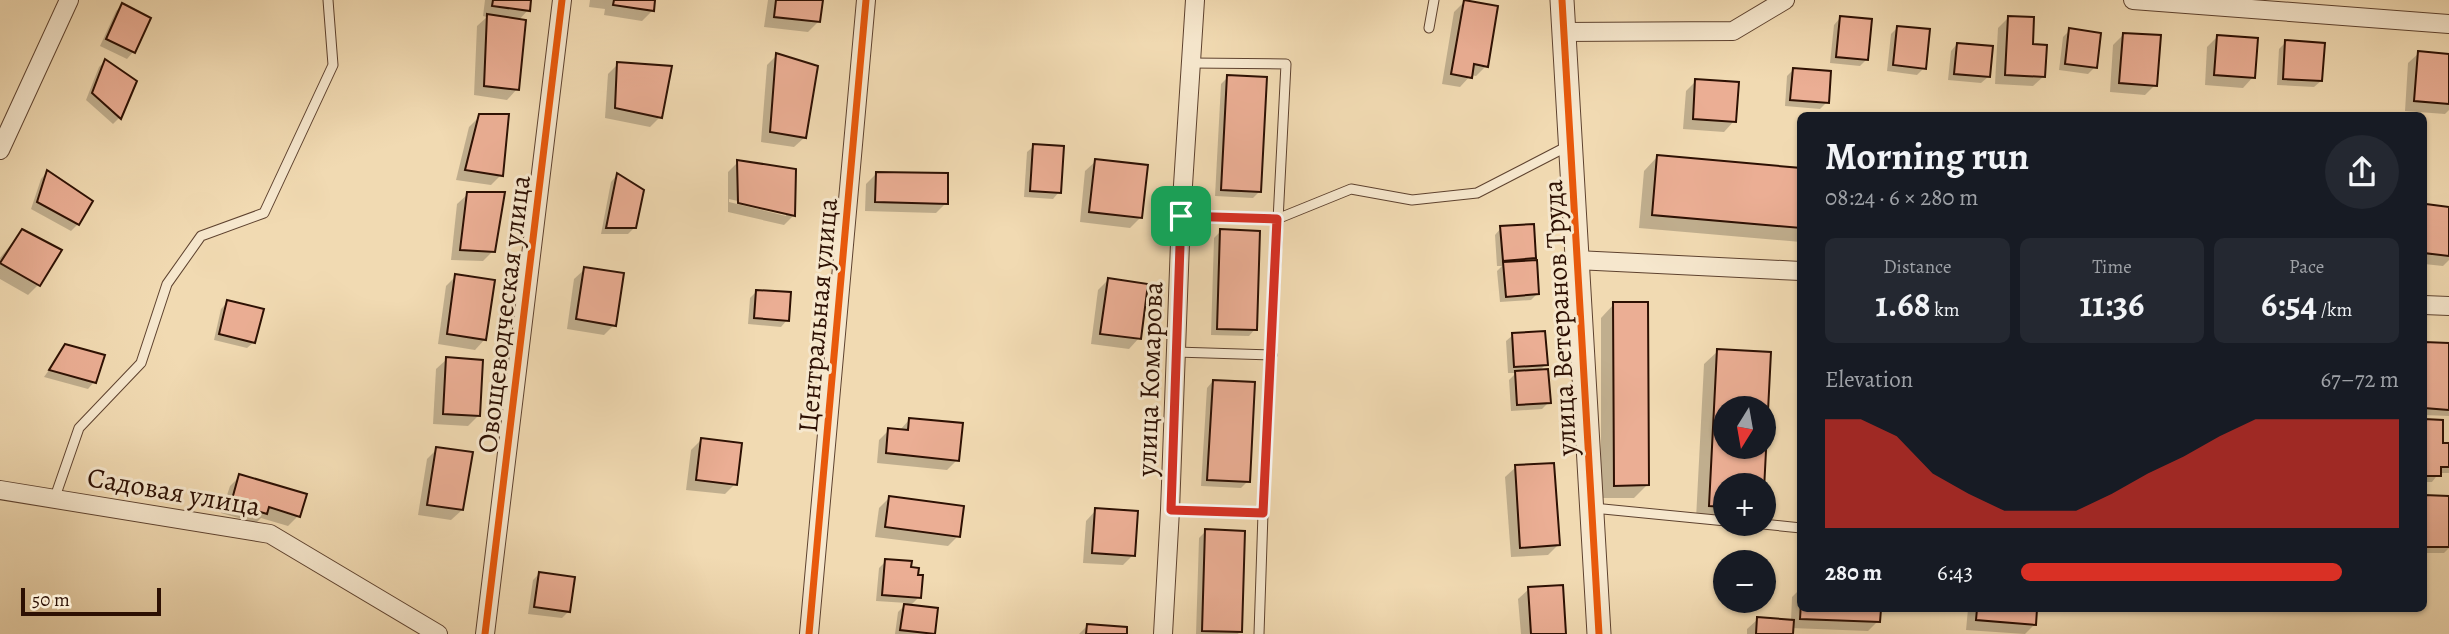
<!DOCTYPE html>
<meta charset="utf-8">
<style>
body{margin:0;font-family:Alegreya,serif;background:#242831;color:#f1f3f6;height:100vh;display:flex;flex-direction:column;font-size:26px;white-space:nowrap}
*{box-sizing:border-box;margin:0}
p{font-size:23px;color:#9ea1a6}
.icon{flex:none;width:38px;height:38px;fill:none;stroke:currentColor;stroke-width:2;stroke-linecap:round;stroke-linejoin:round}
.map{position:relative;flex:1;overflow:hidden}
.side{position:absolute;left:1797px;top:112px;width:630px;height:500px;display:flex;flex-direction:column;background:#171b24;border-radius:10px;box-shadow:0 2px 5px #0004}
.side>*{flex:none}
.needle{width:46px;rotate:191deg}
.buttons{position:absolute;left:1713px;top:396px;display:grid;gap:14px}
.buttons a{display:grid;place-items:center;width:63px;height:63px;border-radius:50%;background:#171b24;box-shadow:0 2px 5px #0004;font-size:35px}
.scale{position:absolute;left:21px;bottom:18px;width:140px;box-sizing:border-box;padding-left:7px;border:4px solid #2d1003;border-top:0;font-size:19px;line-height:24px;white-space:nowrap;color:#2d1003;-webkit-text-stroke:5px #f6e7cd;paint-order:stroke}
.pin{position:absolute;display:grid;place-items:center;width:60px;height:60px;color:#fff;margin:-30px;border-radius:14px;box-shadow:0 4px 10px #0006}
.round{display:grid;place-items:center;flex:none;width:74px;height:74px;border-radius:37px;background:#242831}
.head{display:flex;align-items:center;justify-content:space-between;height:119px;padding:0 28px}
h1{font-size:38px;font-weight:700;line-height:52px}
.stats{display:grid;grid-template-columns:repeat(3,1fr);gap:10px;height:119px;padding:7px 28px}
.stats div{display:grid;align-content:center;border-radius:10px;background:#242831;text-align:center}
.stats b{font-size:35px;font-weight:700}
.stats small{font-size:19px;font-weight:400}
.stats p{font-size:19px}
.chart{height:196px;padding:14px 28px}
.chart p{display:flex;justify-content:space-between}
.chart svg{width:100%;height:126px;margin-top:7px;fill:#d93025;opacity:.7}
ul{padding:0 28px;list-style:none;font-size:23px}
li{display:grid;grid-template-columns:112px 84px 1fr;align-items:center;height:52px}
li i{height:18px;border-radius:9px;background:#d93025}
.map>svg:first-child{display:block}
.shadow{fill:#0003;fill-rule:evenodd}
.building{fill:#ebae94;stroke:#2d1003;stroke-width:2;fill-rule:evenodd}
.lines{fill:none;stroke-linecap:round;stroke-linejoin:round}
.service-casing{stroke:#5e422f;stroke-width:11}
.minor-casing{stroke:#5e422f;stroke-width:20}
.tertiary-casing{stroke:#5e422f;stroke-width:25}
.service{stroke:#f6e7cd;stroke-width:9}
.minor{stroke:#f6e7cd;stroke-width:18}
.tertiary{stroke:#f6e7cd;stroke-width:23}
.cycleway-casing{stroke:#f6e7cd;stroke-width:11}
.cycleway{stroke:#e8590c;stroke-width:7}
.route-casing{stroke:#fff;stroke-width:14}
.route{stroke:#d93025;stroke-width:9}
.labels{text-anchor:middle;stroke-width:6;stroke-linejoin:round;paint-order:stroke}
.street-label{font-size:28px;fill:#2d1003;stroke:#f6e7cd}
</style>
<div class="map">
<svg width="2449" height="634" viewBox="0 0 2449 634">
<rect width="100%" height="100%" fill="#f1dab2"/>
<filter id="stains"><feTurbulence type="fractalNoise" baseFrequency=".00286" numOctaves="4"/><feColorMatrix values="0 0 0 0 .2 0 0 0 0 .09 0 0 0 0 .02 0 0 0 .5 -.17"/></filter>
<radialGradient id="worn" r=".72"><stop offset=".6" stop-color="#630" stop-opacity="0"/><stop offset="1" stop-color="#630" stop-opacity=".3"/></radialGradient>
<g class="shadow">
<polygon points="485,0 529,0 528,10 518,21 517,89 507,100 474,95 477,26 487,17 483,16"/>
<polygon points="590,0 654,0 652,11 642,21 604,15 605,9 589,7"/>
<polygon points="768,0 821,0 819,21 808,32 764,27"/>
<polygon points="1464,2 1486,66 1476,76 1471,75 1460,87 1442,84 1454,12"/>
<polygon points="122,5 133,52 127,59 100,46 116,11"/>
<polygon points="2009,17 2044,76 2033,86 1995,84 1998,28"/>
<polygon points="1840,18 1867,59 1860,66 1830,63 1834,25"/>
<polygon points="1898,27 1924,68 1917,75 1887,71 1891,34"/>
<polygon points="2070,30 2095,67 2088,74 2059,70 2063,37"/>
<polygon points="2124,34 2155,85 2145,95 2110,92 2113,45"/>
<polygon points="2218,36 2253,77 2243,88 2205,85 2207,47"/>
<polygon points="2286,42 2321,81 2314,87 2277,85 2279,49"/>
<polygon points="1957,44 1988,77 1981,83 1948,80 1951,51"/>
<polygon points="2419,53 2449,55 2449,110 2445,114 2405,111 2408,63"/>
<polygon points="777,55 805,137 794,147 761,142 767,65"/>
<polygon points="105,61 134,81 119,118 113,124 86,100 99,67"/>
<polygon points="618,64 660,117 650,127 605,118 608,74"/>
<polygon points="1794,69 1827,102 1820,109 1785,106 1787,76"/>
<polygon points="1228,77 1260,191 1253,198 1215,196 1221,84"/>
<polygon points="1696,81 1734,121 1724,132 1683,129 1686,91"/>
<polygon points="480,116 501,175 491,185 456,180 469,127"/>
<polygon points="1034,146 1059,192 1053,199 1024,197 1027,152"/>
<polygon points="1657,157 1801,169 1801,242 1639,228 1644,171"/>
<polygon points="1096,161 1140,218 1130,228 1080,222 1085,171"/>
<path d="M738,162L794,215L784,225L728,212V172ZM729,199L786,212V216L729,202Z"/>
<polygon points="47,172 78,224 71,231 31,209 41,179"/>
<polygon points="876,174 946,203 936,213 865,211 866,184"/>
<polygon points="617,175 634,228 628,234 601,234 611,182"/>
<polygon points="468,194 493,251 483,261 451,260 457,204"/>
<polygon points="2427,206 2449,209 2449,260 2443,266 2424,264 2424,209"/>
<polygon points="1501,228 1535,257 1530,262 1538,293 1531,300 1500,302 1497,271 1502,266 1497,266 1495,235"/>
<polygon points="22,231 38,285 28,295 0,279 0,258"/>
<polygon points="1221,231 1255,329 1249,336 1211,335 1214,238"/>
<polygon points="585,269 614,325 604,335 567,329 574,279"/>
<polygon points="456,276 485,339 475,350 438,344 446,286"/>
<polygon points="1108,280 1139,338 1129,349 1091,344 1098,290"/>
<polygon points="757,291 787,320 781,327 748,324 750,298"/>
<polygon points="228,302 254,342 247,348 214,340 221,309"/>
<polygon points="1614,304 1647,485 1634,498 1601,498 1601,318"/>
<polygon points="1513,335 1546,364 1539,371 1549,402 1542,409 1511,411 1509,380 1516,373 1508,373 1506,341"/>
<polygon points="2424,344 2449,345 2449,416 2424,415"/>
<polygon points="66,346 94,382 88,389 44,377"/>
<path d="M1718,351L1770,354L1763,485H1726V520L1696,519L1704,364ZM1726,408H1764V446H1726Z"/>
<polygon points="447,359 478,416 468,426 433,424 436,369"/>
<polygon points="1213,381 1248,481 1241,488 1201,486 1207,388"/>
<polygon points="910,419 957,460 947,470 877,463 879,440 889,430 899,431"/>
<polygon points="2424,421 2441,421 2441,444 2449,444 2449,473 2439,473 2432,482 2424,482"/>
<polygon points="701,440 735,484 725,494 686,490 691,450"/>
<polygon points="437,449 462,510 451,520 418,515 427,459"/>
<polygon points="1516,467 1558,545 1548,555 1511,557 1505,477"/>
<polygon points="240,476 298,516 288,526 261,518 256,523 221,513 230,486"/>
<polygon points="2424,497 2449,498 2449,548 2444,553 2424,553"/>
<polygon points="889,498 958,536 948,546 875,537 879,508"/>
<polygon points="1096,510 1133,555 1123,565 1083,563 1086,521"/>
<polygon points="1206,531 1240,631 1238,634 1196,634 1199,538"/>
<polygon points="886,561 919,597 910,606 936,610 933,634 895,634 898,612 907,603 876,601 879,568"/>
<polygon points="539,574 569,611 562,618 528,614 533,580"/>
<polygon points="1801,588 1801,609 1879,609 1878,621 1868,631 1791,628 1791,634 1747,634 1747,629 1758,619 1791,621 1792,597"/>
<polygon points="1529,589 1565,634 1521,634 1518,599"/>
<polygon points="1968,609 2036,609 2034,625 2025,634 1966,630"/>
<polygon points="1087,626 1125,634 1079,634"/>
</g>
<g class="building">
<polygon points="493,0 531,0 530,11 492,6"/>
<polygon points="614,0 655,0 654,11 613,5"/>
<polygon points="776,0 823,0 820,22 774,17"/>
<polygon points="1464,0 1498,6 1488,67 1474,64 1472,78 1451,74"/>
<polygon points="122,3 151,18 135,53 106,39"/>
<polygon points="487,14 526,20 519,90 484,86"/>
<polygon points="1840,16 1872,19 1868,60 1836,57"/>
<polygon points="2008,16 2034,17 2033,44 2047,45 2045,77 2005,75"/>
<polygon points="1897,26 1930,29 1926,69 1893,65"/>
<polygon points="2069,28 2101,33 2097,68 2065,64"/>
<polygon points="2123,33 2161,35 2157,86 2119,83"/>
<polygon points="2217,35 2258,38 2255,78 2214,75"/>
<polygon points="2285,40 2325,43 2322,81 2283,79"/>
<polygon points="1957,43 1993,46 1990,77 1954,74"/>
<polygon points="2418,51 2449,54 2449,104 2414,101"/>
<polygon points="776,53 818,66 806,138 770,132"/>
<polygon points="105,59 137,81 121,119 92,93"/>
<polygon points="617,62 672,66 662,118 615,108"/>
<polygon points="1793,68 1831,71 1829,103 1790,100"/>
<polygon points="1227,75 1267,77 1261,192 1221,190"/>
<polygon points="1695,79 1739,82 1736,122 1693,119"/>
<polygon points="479,114 509,114 503,176 465,170"/>
<polygon points="1033,144 1064,146 1061,193 1030,191"/>
<polygon points="1657,155 1801,168 1801,228 1652,215"/>
<polygon points="1095,159 1148,165 1142,218 1089,212"/>
<polygon points="737,160 796,169 795,216 738,203"/>
<polygon points="47,170 93,201 79,225 37,202"/>
<polygon points="876,172 948,173 948,204 875,202"/>
<polygon points="617,173 644,190 636,228 606,228"/>
<polygon points="467,192 505,192 495,252 460,250"/>
<polygon points="2426,204 2449,207 2449,256 2424,253"/>
<polygon points="1534,224 1536,258 1503,261 1500,226"/>
<polygon points="22,229 62,250 40,286 0,263"/>
<polygon points="1220,229 1260,231 1257,330 1217,329"/>
<polygon points="1537,260 1539,294 1506,297 1503,262"/>
<polygon points="584,267 624,273 616,326 576,319"/>
<polygon points="455,274 495,280 486,340 447,334"/>
<polygon points="1108,278 1148,284 1141,339 1100,334"/>
<polygon points="756,290 791,292 789,321 754,318"/>
<polygon points="227,300 264,309 255,343 219,334"/>
<polygon points="1613,302 1648,302 1649,485 1614,486"/>
<polygon points="1545,331 1548,365 1514,367 1512,333"/>
<polygon points="2424,342 2449,343 2449,410 2424,408"/>
<polygon points="65,344 105,355 96,383 49,370"/>
<path d="M1717,349L1771,352L1764,490V485H1726V507L1709,506ZM1726,408H1764V446H1726Z"/>
<polygon points="446,357 483,360 480,416 443,414"/>
<polygon points="1548,369 1551,403 1517,405 1515,371"/>
<polygon points="1213,380 1255,382 1250,482 1207,480"/>
<polygon points="909,418 963,423 959,461 886,453 888,428 908,430"/>
<polygon points="2424,419 2443,420 2443,443 2449,443 2449,467 2441,467 2441,476 2424,476"/>
<polygon points="701,438 742,443 737,485 696,480"/>
<polygon points="436,447 473,452 463,510 427,505"/>
<polygon points="1554,463 1560,545 1520,548 1515,465"/>
<polygon points="239,474 307,494 300,517 269,507 267,514 231,503"/>
<polygon points="2424,495 2449,496 2449,547 2424,547"/>
<polygon points="889,496 964,506 960,537 885,527"/>
<polygon points="1095,508 1138,511 1135,556 1092,553"/>
<polygon points="1205,529 1245,531 1242,632 1202,631"/>
<polygon points="885,559 912,561 911,567 919,568 918,575 923,575 921,598 882,595"/>
<polygon points="539,572 575,577 570,612 534,607"/>
<polygon points="1563,585 1566,634 1531,634 1528,587"/>
<polygon points="1801,602 1801,609 1881,609 1880,622 1800,619"/>
<polygon points="904,604 938,608 935,634 900,630"/>
<polygon points="1977,609 2037,609 2036,625 1976,620"/>
<polygon points="1757,617 1794,620 1793,634 1756,634"/>
<polygon points="1087,624 1127,627 1127,634 1086,634"/>
</g>
<g class="lines">
<g class="service-casing">
<g id="service">
<polyline points="1429,28 1434,0"/>
<polyline points="1191,63 1286,64 1263,513 1259,634"/>
<polyline points="1181,216 1277,219 1351,189 1412,200 1477,193 1568,146"/>
<polyline points="1176,352 1272,355"/>
<polyline points="55,497 79,428 141,363 167,284 201,236 264,213 333,65 328,0"/>
<polyline points="1593,508 1726,521"/>
<polyline points="1170,510 1263,513"/>
<polyline points="1753,523 1801,528"/>
</g>
</g>
<g class="minor-casing">
<g id="minor">
<polyline points="2133,0 2449,24"/>
<polyline points="1563,32 1733,31 1785,0"/>
<polyline points="0,150 69,0"/>
<polyline points="1576,260 1801,271"/>
<polyline points="2424,305 2449,306"/>
<polyline points="0,490 270,534 438,634"/>
<polyline points="485,634 562,0"/>
<polyline points="809,634 866,0"/>
<polyline points="1163,634 1170,510 1181,216 1195,0"/>
</g>
</g>
<g class="tertiary-casing">
<polyline id="tertiary" points="1562,0 1599,634"/>
</g>
<use href="#service" class="service"/>
<use href="#minor" class="minor"/>
<use href="#tertiary" class="tertiary"/>
<g class="cycleway-casing">
<g id="cycleway">
<polyline points="1562,0 1599,634"/>
<polyline points="485,634 562,0"/>
<polyline points="809,634 866,0"/>
</g>
</g>
<use href="#cycleway" class="cycleway"/>
</g>
<g class="lines">
<g class="route-casing">
<polygon id="route" points="1181,216 1277,219 1263,513 1171,510"/>
</g>
<use href="#route" class="route"/>
</g>
<g class="labels">
<g class="street-label">
<text transform="translate(503 314) rotate(-83)" y="10">Овощеводческая улица</text>
<text transform="translate(817 315) rotate(-85)" y="10">Центральная улица</text>
<text transform="translate(1559 318) rotate(-93)" y="10">улица Ветеранов Труда</text>
<text transform="translate(1149 379) rotate(-88)" y="10">улица Комарова</text>
<text transform="translate(174 491) rotate(10)" y="10">Садовая улица</text>
</g>
</g>
<rect width="100%" height="100%" filter="url(#stains)"/>
<rect width="100%" height="100%" fill="url(#worn)"/>
</svg>
<div class="buttons">
<a><svg class="needle" viewBox="-14 -14 28 28"><path d="M0-13l5 13h-10z" fill="#e53935"/><path d="M0 13l5-13h-10z" fill="#9ea1a6"/></svg></a>
<a>+</a>
<a>−</a>
</div>
<div class="scale">50 m</div>
<div class="pin" style="left:1181px;top:216px;background:#1e9e55"><svg class="icon" aria-label="arrive" viewBox="0 0 24 24"><path d="M6 21V4h12l-3 4 3 4H6"/></svg></div>
<section class="side">
<div class="head"><div><h1>Morning run</h1><p>08:24 · 6 × 280 m</p></div><a class="round"><svg class="icon" aria-label="share" viewBox="0 0 24 24"><path d="M12 15V3M7 8l5-5 5 5M5 13v7h14v-7"/></svg></a></div>
<div class="stats">
<div><p>Distance</p><b>1.68<small> km</small></b></div>
<div><p>Time</p><b>11:36</b></div>
<div><p>Pace</p><b>6:54<small> /km</small></b></div>
</div>
<div class="chart"><p><span>Elevation</span>67–72 m</p>
<svg viewBox="0 0 160 44" preserveAspectRatio="none"><path d="M0 44V6L10 6L20 12L30 25L40 32L50 38L60 38L70 38L80 32L90 25L100 19L110 12L120 6L130 6L140 6L150 6L160 6V44z"/></svg>
</div>
<ul>
<li><b>280 m</b>6:43<i style="width:85%"></i></li>
</ul>
</section>
</div>
